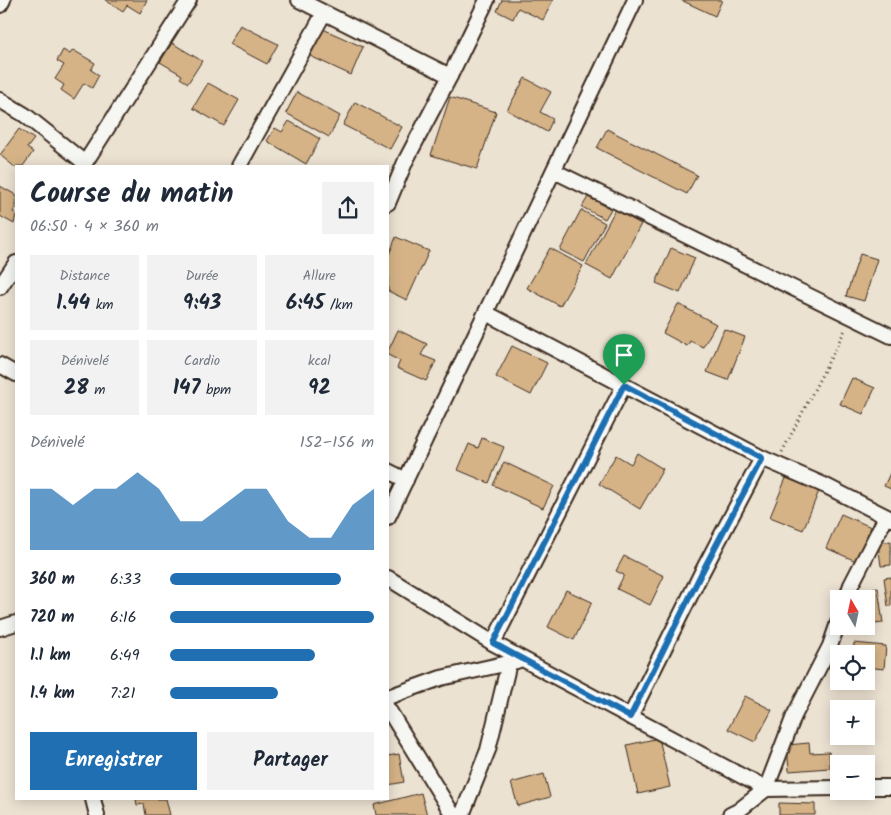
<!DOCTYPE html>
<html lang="fr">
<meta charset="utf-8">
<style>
body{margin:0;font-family:Kalam,sans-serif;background:#f2f2f3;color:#1f2937;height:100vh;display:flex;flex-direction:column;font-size:19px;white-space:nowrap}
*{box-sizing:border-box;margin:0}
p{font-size:16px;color:#747a83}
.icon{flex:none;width:28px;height:28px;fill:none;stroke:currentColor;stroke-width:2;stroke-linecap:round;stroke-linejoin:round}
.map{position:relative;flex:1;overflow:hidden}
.details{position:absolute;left:15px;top:165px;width:374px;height:635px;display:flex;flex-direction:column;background:#fff;border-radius:0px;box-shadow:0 2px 12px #0003}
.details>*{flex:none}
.needle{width:32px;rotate:351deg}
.buttons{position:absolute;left:830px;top:590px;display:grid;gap:10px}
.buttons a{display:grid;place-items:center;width:45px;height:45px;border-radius:0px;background:#fff;box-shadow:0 2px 12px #0003;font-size:25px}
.pin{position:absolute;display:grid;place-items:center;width:42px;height:42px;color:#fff;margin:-51px -21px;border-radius:50% 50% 50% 0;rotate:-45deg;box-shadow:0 0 5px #0007}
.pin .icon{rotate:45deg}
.round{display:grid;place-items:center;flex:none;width:52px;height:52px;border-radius:0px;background:#f2f2f3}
.overview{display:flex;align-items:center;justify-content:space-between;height:85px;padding:0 15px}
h1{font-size:28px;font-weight:700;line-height:38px}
.stats{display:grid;grid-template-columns:repeat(3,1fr);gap:8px;height:85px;padding:5px 15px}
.stats div{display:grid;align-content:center;border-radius:0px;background:#f2f2f3;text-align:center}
.stats b{font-size:21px;font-weight:700}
.stats small{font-size:14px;font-weight:400}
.stats p{font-size:14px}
.chart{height:140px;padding:10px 15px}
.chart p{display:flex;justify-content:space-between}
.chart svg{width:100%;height:90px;margin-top:5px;fill:#1f6fb2;opacity:.7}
.button{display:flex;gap:10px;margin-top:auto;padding:10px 15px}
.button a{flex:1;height:58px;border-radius:0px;background:#1f6fb2;color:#fff;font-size:20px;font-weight:700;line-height:58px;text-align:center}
.button a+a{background:#f2f2f3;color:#1f2937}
ul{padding:0 15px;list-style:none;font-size:16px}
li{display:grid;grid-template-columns:80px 60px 1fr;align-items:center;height:38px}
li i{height:12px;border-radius:6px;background:#1f6fb2}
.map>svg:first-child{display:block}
.building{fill:#d5b387;stroke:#3b2a1e}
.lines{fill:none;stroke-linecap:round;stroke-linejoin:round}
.minor-casing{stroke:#3b2a1e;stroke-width:18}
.path{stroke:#3b2a1e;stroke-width:3;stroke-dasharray:1 4;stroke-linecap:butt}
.minor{stroke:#f6f6f2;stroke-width:14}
.route-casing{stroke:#fff;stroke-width:10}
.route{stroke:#1f6fb2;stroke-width:6}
</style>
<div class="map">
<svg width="891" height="815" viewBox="0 0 891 815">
<rect width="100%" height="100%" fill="#ece2d2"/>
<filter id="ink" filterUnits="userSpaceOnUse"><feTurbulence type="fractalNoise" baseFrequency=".02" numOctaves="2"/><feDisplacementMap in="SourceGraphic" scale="10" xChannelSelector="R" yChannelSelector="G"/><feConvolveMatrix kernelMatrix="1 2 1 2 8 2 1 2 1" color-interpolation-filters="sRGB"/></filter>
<g filter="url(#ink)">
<g class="building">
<polygon points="105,0 147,0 140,13 127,5 123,11"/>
<polygon points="502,0 553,0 543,20 518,8 513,19 497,11"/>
<polygon points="681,0 722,0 715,16"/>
<polygon points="240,25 278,44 267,64 229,44"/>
<polygon points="323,29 363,47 351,75 310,56"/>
<polygon points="172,43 202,61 188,83 180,78 182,75 160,62"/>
<polygon points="63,50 70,54 73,50 95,63 91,70 99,75 92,88 84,83 74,99 61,90 64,85 55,79 64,65 57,61"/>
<polygon points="525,78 551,92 540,112 553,119 547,132 507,110"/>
<polygon points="208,83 239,100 224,126 193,108"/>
<polygon points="297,92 340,116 329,137 286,113"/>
<polygon points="450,97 496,112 477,169 431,155"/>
<polygon points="355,102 402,127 390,149 343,125"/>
<polygon points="289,121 320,139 306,164 267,141 275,128 282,132"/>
<polygon points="19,129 34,139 27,148 33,152 23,166 16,166 16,168 0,155"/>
<polygon points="607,129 697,175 687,194 597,148"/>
<polygon points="0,186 16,195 16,209 15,208 13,212 16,214 14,224 0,216"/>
<polygon points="588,197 611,209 605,219 582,207"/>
<polygon points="581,210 605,223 584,262 560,250"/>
<polygon points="615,210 641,224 612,279 586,265"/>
<polygon points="396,237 429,251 407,300 388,291 388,257"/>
<polygon points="550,248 583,266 560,306 527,288"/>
<polygon points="671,248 695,258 680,293 656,283"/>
<polygon points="860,254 877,259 864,301 846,296"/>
<polygon points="678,304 716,324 703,347 690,341 687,346 663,333"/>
<polygon points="724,329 745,337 728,380 707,372"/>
<polygon points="398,330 427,344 421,355 436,361 426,381 397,368 400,361 388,355 388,351"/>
<polygon points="512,346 547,363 531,395 496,377"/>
<polygon points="852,378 875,388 863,414 840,404"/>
<polygon points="482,438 504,447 489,483 458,470 469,444 478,448"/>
<polygon points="637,453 663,469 640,509 599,484 616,455 631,464"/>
<polygon points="504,462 554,486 543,508 493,485"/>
<polygon points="891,471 891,489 884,486"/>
<polygon points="786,478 819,491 803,530 770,517"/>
<polygon points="841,514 871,527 856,561 826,548"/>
<polygon points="891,541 891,565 881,566 878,543"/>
<polygon points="624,556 664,576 650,605 617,589 624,575 616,571"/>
<polygon points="891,577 891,606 888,606 884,578"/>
<polygon points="878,588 883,623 866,625 866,599 858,599 857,592"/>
<polygon points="566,590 592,602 574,640 548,627"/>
<polygon points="854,643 886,646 884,669 866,667 866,654 853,654"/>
<polygon points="745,696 772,710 755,742 728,729"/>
<polygon points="659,738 670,787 638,794 627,745"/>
<polygon points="809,743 810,753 829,752 830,768 789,771 787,745"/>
<polygon points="399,754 404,782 388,785 388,756"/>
<polygon points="544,774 550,797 518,806 511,783"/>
<polygon points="421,793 427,815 376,815 374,805"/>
<polygon points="136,799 166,799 170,815 146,815 144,804 137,805"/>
<polygon points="779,803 815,804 815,815 779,815"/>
</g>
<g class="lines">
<g class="minor-casing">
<g id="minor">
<polyline points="299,0 450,76"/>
<polyline points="0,5 3,0"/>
<polyline points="0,100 25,115 85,163"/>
<polyline points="83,166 189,0"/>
<polyline points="239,166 324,13"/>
<polyline points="554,171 891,336"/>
<polyline points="388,203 406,160 450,76 487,0"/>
<polyline points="0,287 16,263"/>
<polyline points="486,313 762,458 826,486 891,519"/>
<polyline points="0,365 16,374"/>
<polyline points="388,471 406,480"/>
<polyline points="388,517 635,0"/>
<polyline points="388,578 493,643 554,676 766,789 794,716 830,646 839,620"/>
<polyline points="846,599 851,585 886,517"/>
<polyline points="0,628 16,623"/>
<polyline points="493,643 624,385"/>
<polyline points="388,697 441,678 517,661"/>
<polyline points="388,709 453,815"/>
<polyline points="630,717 701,574 762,458"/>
<polyline points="866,787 891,787"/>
<polyline points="93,799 97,815"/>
<polyline points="462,815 488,750 509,663"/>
<polyline points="730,815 738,811 766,789 839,788"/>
</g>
</g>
<polyline class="path" points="782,452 846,328"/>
<use href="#minor" class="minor"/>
</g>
</g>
<g class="lines" filter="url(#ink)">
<g class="route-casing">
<polygon id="route" points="624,385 762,458 701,574 630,717 493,643"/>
</g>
<use href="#route" class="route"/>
</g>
</svg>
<div class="buttons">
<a><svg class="needle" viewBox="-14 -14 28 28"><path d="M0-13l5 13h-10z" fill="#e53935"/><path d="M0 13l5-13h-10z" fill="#747a83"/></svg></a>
<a><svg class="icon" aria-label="locate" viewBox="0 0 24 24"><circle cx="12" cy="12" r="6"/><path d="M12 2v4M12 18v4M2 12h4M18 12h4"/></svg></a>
<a>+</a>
<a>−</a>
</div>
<div class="pin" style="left:624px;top:385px;background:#1e9e55"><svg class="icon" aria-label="arrive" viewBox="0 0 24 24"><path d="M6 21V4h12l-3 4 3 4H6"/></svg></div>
<section class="details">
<div class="overview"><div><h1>Course du matin</h1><p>06:50 · 4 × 360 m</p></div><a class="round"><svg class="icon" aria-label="share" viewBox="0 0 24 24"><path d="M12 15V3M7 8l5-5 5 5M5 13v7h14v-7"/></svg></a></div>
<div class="stats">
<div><p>Distance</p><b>1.44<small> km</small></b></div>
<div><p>Durée</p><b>9:43</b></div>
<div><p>Allure</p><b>6:45<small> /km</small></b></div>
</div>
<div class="stats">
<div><p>Dénivelé</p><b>28<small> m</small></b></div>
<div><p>Cardio</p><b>147<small> bpm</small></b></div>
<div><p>kcal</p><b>92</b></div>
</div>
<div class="chart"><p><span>Dénivelé</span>152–156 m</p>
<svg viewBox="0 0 160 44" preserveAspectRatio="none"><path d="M0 44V14L10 14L20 22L30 14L40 14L50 6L60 14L70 30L80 30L90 22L100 14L110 14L120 30L130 38L140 38L150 22L160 14V44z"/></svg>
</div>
<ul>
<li><b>360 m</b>6:33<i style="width:84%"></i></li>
<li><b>720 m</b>6:16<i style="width:100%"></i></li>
<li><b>1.1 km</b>6:49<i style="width:71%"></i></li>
<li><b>1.4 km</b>7:21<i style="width:53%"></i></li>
</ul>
<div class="button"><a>Enregistrer</a><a>Partager</a></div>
</section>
</div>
